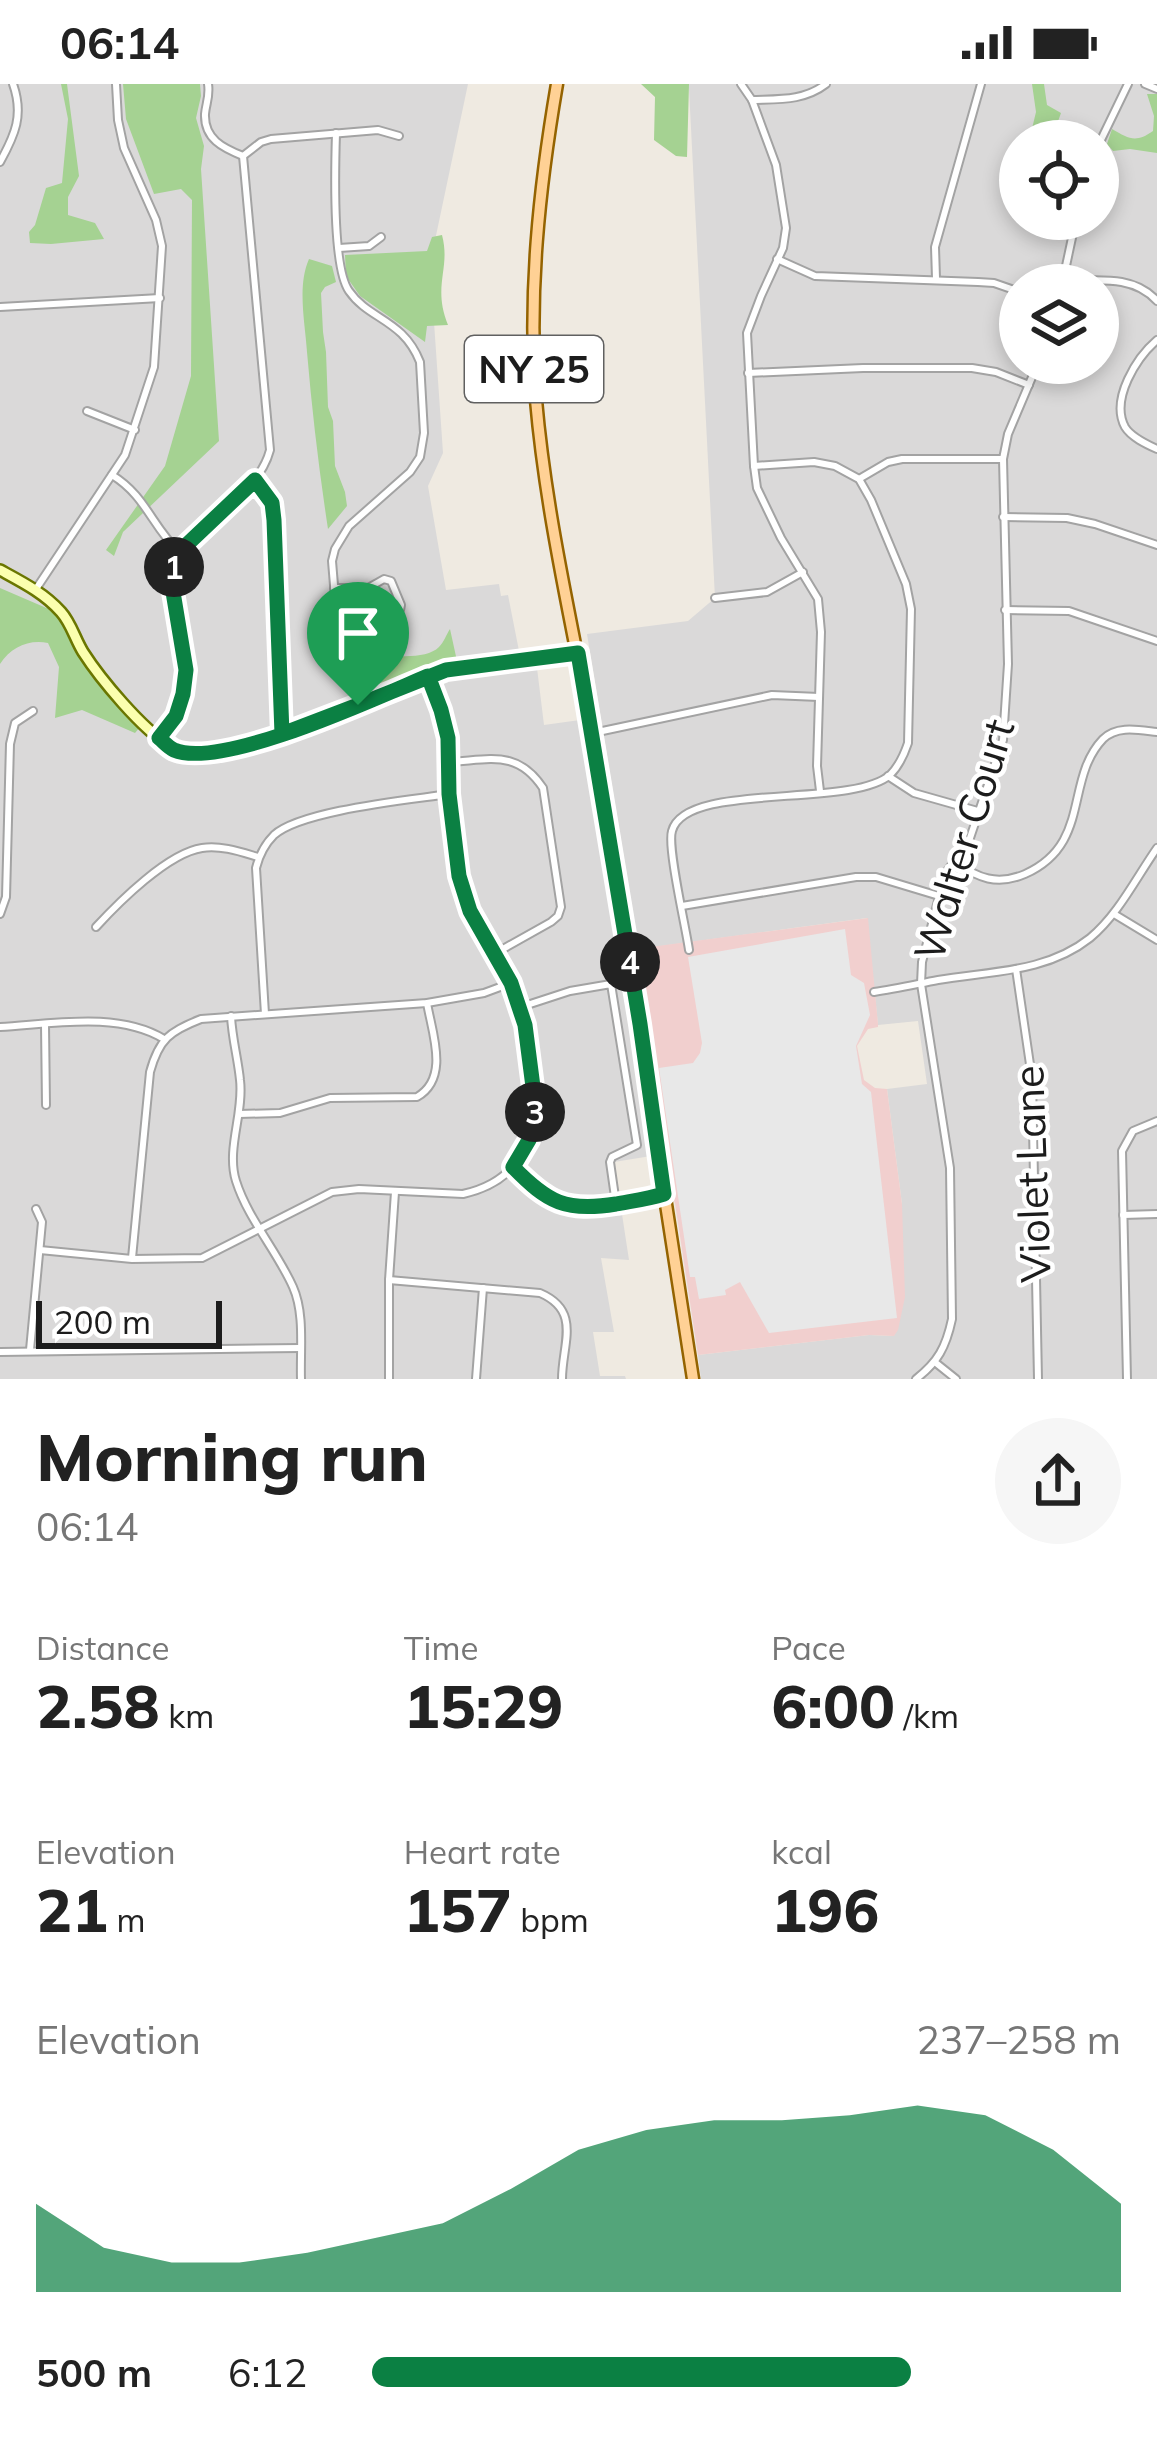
<!DOCTYPE html>
<meta charset="utf-8">
<style>
body{margin:0;font-family:Mulish,sans-serif;background:#f6f6f6;color:#222;height:100vh;display:flex;flex-direction:column;font-size:45px;white-space:nowrap}
*{box-sizing:border-box;margin:0}
p{font-size:39px;color:#767676}
.icon{flex:none;width:66px;height:66px;fill:none;stroke:currentColor;stroke-width:2;stroke-linecap:round;stroke-linejoin:round}
.map{position:relative;height:1295px;overflow:hidden}
.panel{display:flex;flex-direction:column;background:#fff;flex:1}
.panel>*{flex:none}
.tools{position:absolute;left:999px;top:36px;display:grid;gap:24px}
.tools a{display:grid;place-items:center;width:120px;height:120px;border-radius:50%;background:#fff;box-shadow:0 6px 18px #0003;font-size:60px}
.scale{position:absolute;left:36px;bottom:30px;width:186px;box-sizing:border-box;padding-left:12px;border:6px solid #1c1c1c;border-top:0;font-size:33px;line-height:42px;white-space:nowrap;color:#1c1c1c;-webkit-text-stroke:9px #fff;paint-order:stroke}
.pin{position:absolute;display:grid;place-items:center;width:102px;height:102px;color:#fff;margin:-123px -51px;border-radius:50% 50% 50% 0;rotate:-45deg;box-shadow:0 0 12px #0007}
.pin .icon{rotate:45deg}
.km{position:absolute;width:60px;height:60px;margin:-30px;border-radius:50%;background:#222;color:#fff;font-size:33px;line-height:60px;text-align:center}
.round{display:grid;place-items:center;flex:none;width:126px;height:126px;border-radius:63px;background:#f6f6f6}
.overview{display:flex;align-items:center;justify-content:space-between;height:204px;padding:0 36px}
h1{font-size:66px;font-weight:800;line-height:90px}
.figures{display:grid;grid-template-columns:repeat(3,1fr);gap:18px;height:204px;padding:12px 36px}
.figures div{display:grid;align-content:center}
.figures b{font-size:60px;font-weight:800}
.figures small{font-size:33px;font-weight:400}
.figures p{font-size:33px}
.chart{height:336px;padding:24px 36px}
.chart p{display:flex;justify-content:space-between}
.chart svg{width:100%;height:216px;margin-top:12px;fill:#0b8043;opacity:.7}
ul{padding:0 36px;list-style:none;font-size:39px}
li{display:grid;grid-template-columns:192px 144px 1fr;align-items:center;height:90px}
li i{height:30px;border-radius:15px;background:#0b8043}
.status{display:flex;justify-content:space-between;align-items:center;height:84px;padding:0 60px;background:#fff;direction:ltr}
.status svg{height:33px;fill:currentColor}
.map>svg:first-child{display:block}
.residential{fill:#dad9d9;fill-rule:evenodd}
.commercial{fill:#f1cfce}
.forest{fill:#a5d292}
.parking{fill:#e8e8e8}
.lines{fill:none;stroke-linecap:round;stroke-linejoin:round}
.street-casing{stroke:#a3a3a3;stroke-width:10}
.secondary-casing{stroke:#6a7600;stroke-width:14}
.primary-casing{stroke:#946300;stroke-width:15}
.street{stroke:#fff;stroke-width:6}
.secondary{stroke:#fbffaf;stroke-width:9}
.primary{stroke:#ffd195;stroke-width:10}
.route-casing{stroke:#fff;stroke-width:24}
.route{stroke:#0b8043;stroke-width:15}
.labels{text-anchor:middle;stroke-width:9;stroke-linejoin:round;paint-order:stroke}
.shield{fill:#fff;stroke:#606060;stroke-width:3}
.shield-label{font-size:39px;font-weight:bold;fill:#1c1c1c}
.street-label{font-size:42px;fill:#1c1c1c;stroke:#fff}
</style>
<div class="status"><b>06:14</b><svg viewBox="0 0 49 12"><path d="M0 12V9h3v3zM5 12V6h3v6zM10 12V3h3v9zM15 12V0h3v12zM26 1h20v11H26zM47 4h2v5h-2z"/></svg></div>
<div class="map">
<svg width="1157" height="1295" viewBox="0 0 1157 1295">
<rect width="100%" height="100%" fill="#efeae1"/>
<g class="residential">
<polygon points="0,0 468,0 430,180 443,369 428,402 446,506 499,500 501,512 508,511 520,572 537,584 544,641 580,636 651,1072 614,1078 629,1176 601,1174 614,1248 593,1248 600,1292 625,1292 626,1295 0,1295"/>
<path d="M682,0H1157V1295H701L698,1271L869,1251L894,1252L902,1120L887,1005L927,1000L918,937L878,941L867,834L639,865L587,550L688,537L715,514L689,5ZM1020,57H1098V135H1020ZM1020,201H1098V279H1020Z"/>
</g>
<polygon class="commercial" points="868,834 878,940 878,943 868,945 857,962 864,996 875,1004 887,1005 902,1120 905,1213 898,1246 894,1252 869,1251 698,1271 675,1119 661,1092 628,866"/>
<g class="forest">
<polygon points="61,0 67,0 79,92 68,113 68,131 95,139 104,155 51,160 30,159 29,148 35,141 46,104 62,99 68,35"/>
<polygon points="123,0 200,0 201,12 196,34 204,62 201,85 219,357 123,448 114,472 106,466 165,382 191,292 192,116 181,105 154,110 126,35"/>
<polygon points="641,0 689,0 687,73 676,72 654,56 655,13"/>
<polygon points="1032,0 1044,0 1047,21 1061,29 1051,57 1029,57 1036,28"/>
<path d="M1147,10H1157V69L1130,65L1113,67L1107,60L1112,45C1129,55 1136,59 1153,47L1154,32Z"/>
<path d="M442,151C451,185 432,201 448,241L427,242L425,258L360,212L346,192L345,171L427,167L432,153Z"/>
<path d="M309,175L332,182L336,198L325,203L321,209L323,248L326,268L328,323L333,337L335,382L345,408L347,422L328,445C319,386 312,327 307,268C305,238 297,202 309,175Z"/>
<path d="M0,504L58,529L88,586L140,643L135,649L82,626L55,634L59,583L48,559C29,555 11,563 0,580Z"/>
<path d="M450,545L457,577L425,585L361,609L351,588L348,565C370,569 422,580 439,563C444,558 446,551 450,545Z"/>
</g>
<polygon class="parking" points="845,845 851,891 864,899 870,931 856,962 862,1000 871,1008 897,1234 769,1249 740,1198 725,1206 726,1211 699,1215 695,1193 690,1193 659,984 693,979 700,969 702,959 688,873"/>
<g class="lines">
<g class="street-casing">
<g id="street">
<path d="M208,0C210,12 206,19 205,30C204,55 223,64 243,72"/>
<polyline points="741,0 752,16 776,81 786,144 783,164 761,212 747,249 754,382 757,404 781,454 818,515 821,548 817,682 820,707"/>
<polyline points="1145,0 1157,5"/>
<path d="M752,16C779,15 804,17 826,0"/>
<path d="M336,49C335,81 332,183 349,207C369,236 403,235 420,278L424,349L420,373L410,388L349,442L335,465L332,477L340,574L359,621"/>
<polyline points="1098,62 1128,0"/>
<polyline points="243,72 261,58 271,55 378,46 399,52"/>
<path d="M0,78C15,51 24,31 13,0"/>
<polyline points="339,164 369,162 381,153"/>
<polyline points="777,175 815,192 978,198 994,199 1020,208"/>
<polyline points="936,194 935,163 981,0"/>
<polyline points="1063,196 1076,135"/>
<path d="M1063,197C1096,197 1133,190 1157,217"/>
<polyline points="0,223 160,214"/>
<path d="M1157,256C1137,273 1110,315 1125,343C1131,353 1146,360 1157,365"/>
<polyline points="748,289 863,284 972,284 996,288 1029,301"/>
<polyline points="87,327 135,346"/>
<path d="M112,391C146,412 151,441 179,468"/>
<polyline points="859,395 888,378 902,375 1003,375"/>
<polyline points="255,396 272,420 274,436 282,650"/>
<polyline points="1003,433 1067,434 1095,440 1157,461"/>
<polyline points="334,504 368,504 382,530 386,532 400,526 401,521 391,497 384,495 368,504"/>
<polyline points="36,505 125,371 154,283 162,162 156,136 124,64 118,36 116,0"/>
<polyline points="715,514 767,508 803,488"/>
<polyline points="1005,526 1069,527 1157,557"/>
<polyline points="593,649 772,611 819,613"/>
<path d="M159,654C164,647 172,640 176,632C204,580 152,512 179,468C183,461 193,455 199,449C224,425 261,401 270,366L243,72"/>
<path d="M449,678C490,676 517,665 543,704L561,823L558,832L551,838L494,870"/>
<polyline points="888,692 914,709 981,728"/>
<path d="M955,778C978,794 997,802 1025,790C1092,760 1064,696 1103,655C1117,641 1139,646 1157,648"/>
<polyline points="682,822 856,793 876,793 939,812"/>
<polyline points="0,830 6,813 10,660 15,639 33,627"/>
<polyline points="1114,830 1157,856"/>
<path d="M96,843C119,818 168,769 202,764C221,761 241,768 258,773"/>
<path d="M689,866C686,844 667,763 672,747C685,697 850,725 890,691C899,682 904,671 908,659L911,525L906,500L871,416L859,395L835,382L814,378L754,382"/>
<polyline points="1016,885 1032,994 1038,1295"/>
<path d="M874,908C895,905 917,900 938,896C990,887 1046,889 1090,854C1118,831 1136,794 1157,764"/>
<polyline points="521,923 570,907 611,900 637,1061 612,1073 610,1078 616,1120"/>
<path d="M265,930L256,784C259,772 265,760 274,751C302,726 410,716 449,710"/>
<path d="M231,932C232,954 238,975 240,996C244,1029 226,1065 236,1097C248,1135 277,1167 293,1203C305,1230 300,1266 301,1295"/>
<polyline points="45,941 46,1021"/>
<path d="M0,943C52,940 118,927 164,955"/>
<path d="M239,1030L280,1029L330,1014L417,1013C450,994 432,949 427,919"/>
<path d="M513,1083C548,1118 565,1128 615,1120C631,1118 647,1116 662,1110"/>
<polyline points="1123,1131 1157,1130"/>
<path d="M40,1166L132,1175L202,1174L332,1108L359,1105L463,1110C535,1094 540,1033 530,971C528,953 525,934 518,917C501,874 470,838 459,791C449,746 454,699 447,653C444,631 436,612 428,592"/>
<path d="M132,1174L150,988C159,955 170,947 201,935L427,919L484,909L511,899"/>
<path d="M389,1196L540,1209C582,1227 562,1260 562,1295"/>
<polyline points="30,1266 42,1138 36,1125"/>
<polyline points="0,1268 300,1264"/>
<polyline points="936,1279 956,1295"/>
<polyline points="389,1295 389,1196 395,1108"/>
<polyline points="476,1295 483,1204"/>
<path d="M916,1295C938,1278 946,1263 952,1235L950,1084L921,900L922,878L945,790L969,757L1003,656L1008,580L1003,375L1008,350L1038,279"/>
<polyline points="1127,1295 1122,1067 1133,1047 1157,1037"/>
</g>
</g>
<g class="secondary-casing">
<path id="secondary" d="M0,486C22,498 44,509 61,528C71,539 75,555 83,568C101,596 142,645 170,662C222,694 383,603 440,588C483,577 533,575 577,569"/>
</g>
<g class="primary-casing">
<path id="primary" d="M557,0C539,105 528,209 536,316C547,443 579,568 600,693C632,893 662,1094 693,1295"/>
</g>
<use href="#street" class="street"/>
<use href="#secondary" class="secondary"/>
<use href="#primary" class="primary"/>
</g>
<g class="lines">
<g class="route-casing">
<path id="route" d="M358,621L282,650L274,436L272,419L255,396L178,469L172,502L186,586L183,610L176,632L159,654C164,658 168,663 174,666C222,686 378,613 428,592L441,626L448,654L449,710L459,792L470,827L511,899L525,941L536,1026L529,1056L513,1083C548,1119 566,1128 616,1120C632,1117 648,1115 664,1110L640,940L578,569L446,586L358,621"/>
</g>
<use href="#route" class="route"/>
</g>
<g class="labels">
<rect class="shield" x="465" y="252" width="138" height="66" rx="9"/>
<g class="shield-label">
<text x="534" y="299">NY 25</text>
</g>
<g class="street-label">
<text transform="translate(964 756) rotate(-73)" y="15">Walter Court</text>
<text transform="translate(1032 1090) rotate(-92)" y="15">Violet Lane</text>
</g>
</g>
</svg>
<div class="tools">
<a><svg class="icon" aria-label="locate" viewBox="0 0 24 24"><circle cx="12" cy="12" r="6"/><path d="M12 2v4M12 18v4M2 12h4M18 12h4"/></svg></a>
<a><svg class="icon" aria-label="layers" viewBox="0 0 24 24"><path d="M12 4l9 5-9 5-9-5zM3 14l9 5 9-5"/></svg></a>
</div>
<div class="scale">200 m</div>
<div class="pin" style="left:358px;top:621px;background:#1e9e55"><svg class="icon" aria-label="arrive" viewBox="0 0 24 24"><path d="M6 21V4h12l-3 4 3 4H6"/></svg></div>
<b class="km" style="left:174px;top:483px">1</b>
<b class="km" style="left:535px;top:1028px">3</b>
<b class="km" style="left:630px;top:878px">4</b>
</div>
<section class="panel">
<div class="overview"><div><h1>Morning run</h1><p>06:14</p></div><a class="round"><svg class="icon" aria-label="share" viewBox="0 0 24 24"><path d="M12 15V3M7 8l5-5 5 5M5 13v7h14v-7"/></svg></a></div>
<div class="figures">
<div><p>Distance</p><b>2.58<small> km</small></b></div>
<div><p>Time</p><b>15:29</b></div>
<div><p>Pace</p><b>6:00<small> /km</small></b></div>
</div>
<div class="figures">
<div><p>Elevation</p><b>21<small> m</small></b></div>
<div><p>Heart rate</p><b>157<small> bpm</small></b></div>
<div><p>kcal</p><b>196</b></div>
</div>
<div class="chart"><p><span>Elevation</span>237–258 m</p>
<svg viewBox="0 0 160 44" preserveAspectRatio="none"><path d="M0 44V26L10 35L20 38L30 38L40 36L50 33L60 30L70 23L80 15L90 11L100 9L110 9L120 8L130 6L140 8L150 15L160 26V44z"/></svg>
</div>
<ul>
<li><b>500 m</b>6:12<i style="width:72%"></i></li>
</ul>
</section>
